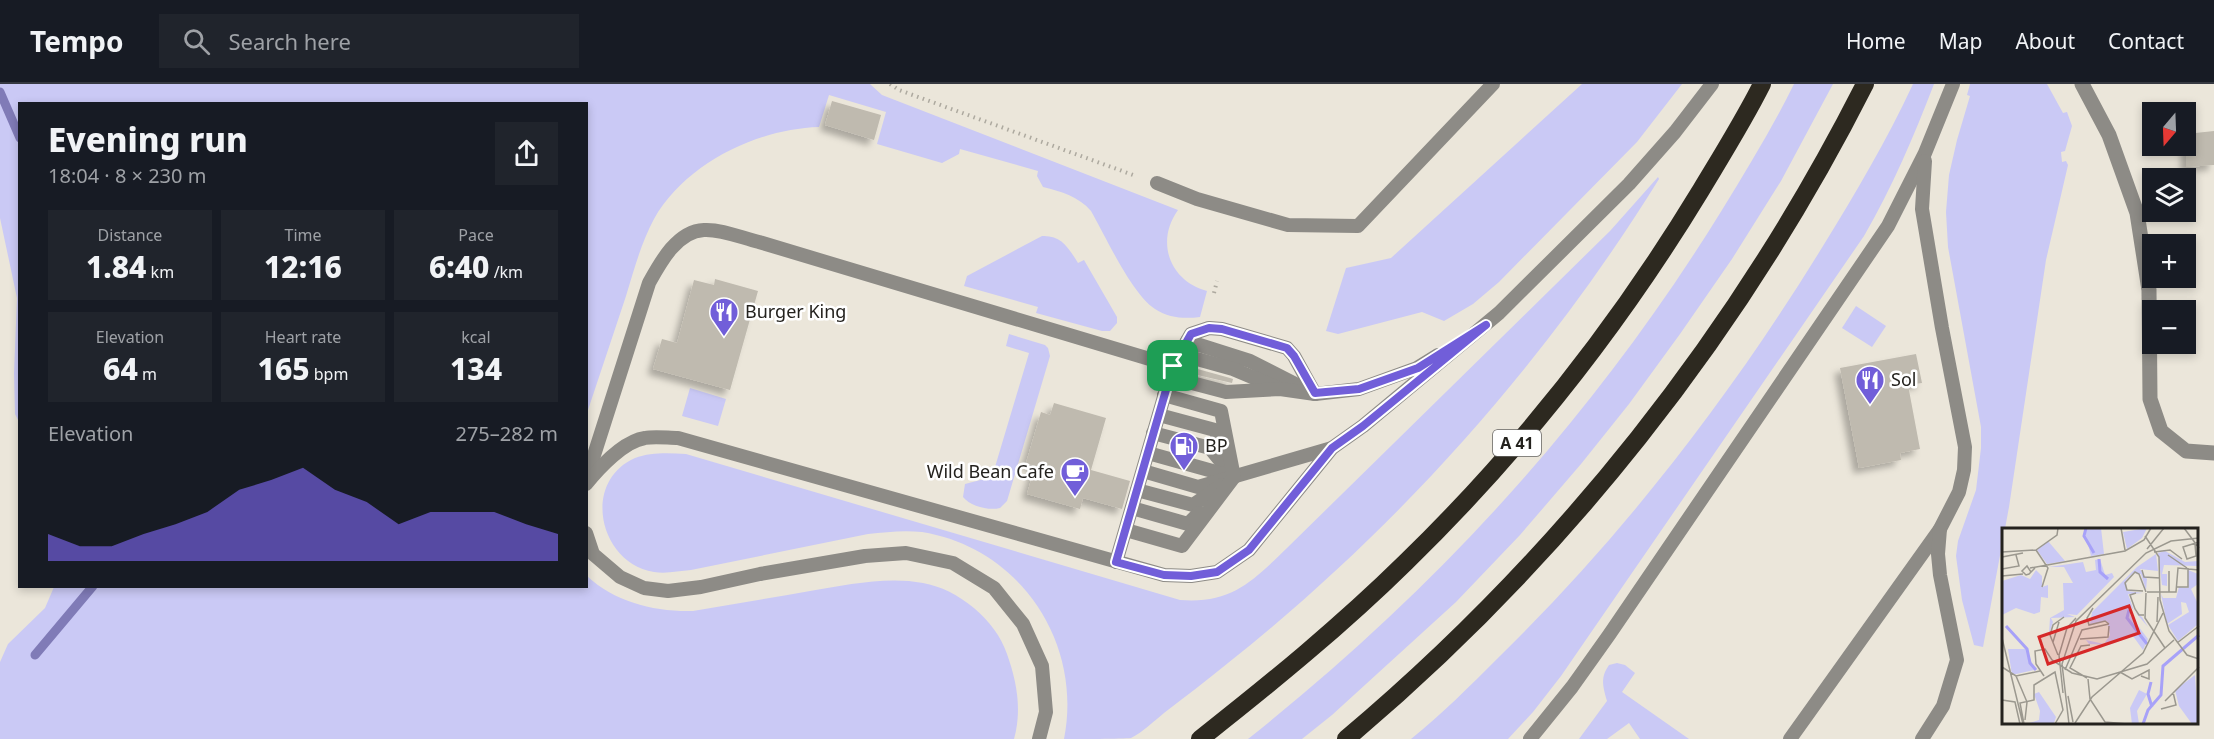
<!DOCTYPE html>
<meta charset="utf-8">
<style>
body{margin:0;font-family:"Noto Sans",sans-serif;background:#20242c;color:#f1f3f6;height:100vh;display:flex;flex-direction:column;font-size:22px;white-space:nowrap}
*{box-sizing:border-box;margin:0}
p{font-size:20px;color:#9ea1a6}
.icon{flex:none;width:33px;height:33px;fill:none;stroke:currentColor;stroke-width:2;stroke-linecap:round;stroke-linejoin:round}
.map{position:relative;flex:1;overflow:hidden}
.side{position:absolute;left:18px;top:18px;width:570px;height:486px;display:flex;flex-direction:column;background:#171b24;border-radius:0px;box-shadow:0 3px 9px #0003}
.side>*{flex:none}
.needle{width:39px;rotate:199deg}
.controls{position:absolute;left:2142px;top:18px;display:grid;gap:12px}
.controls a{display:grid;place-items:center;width:54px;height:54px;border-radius:0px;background:#171b24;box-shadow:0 3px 9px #0003;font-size:30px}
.pin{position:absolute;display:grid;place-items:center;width:51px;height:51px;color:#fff;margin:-26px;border-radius:12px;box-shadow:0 3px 9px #0006}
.round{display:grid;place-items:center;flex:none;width:63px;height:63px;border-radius:0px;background:#20242c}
.summary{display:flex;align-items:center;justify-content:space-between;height:102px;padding:0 30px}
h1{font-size:33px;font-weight:800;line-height:45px}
.figures{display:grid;grid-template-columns:repeat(3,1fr);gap:9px;height:102px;padding:6px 30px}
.figures div{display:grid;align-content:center;border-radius:0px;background:#20242c;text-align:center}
.figures b{font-size:30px;font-weight:800}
.figures small{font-size:16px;font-weight:400}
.figures p{font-size:16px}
.chart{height:168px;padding:12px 30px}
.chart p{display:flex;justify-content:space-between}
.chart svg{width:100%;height:108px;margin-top:6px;fill:#715ed9;opacity:.7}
header{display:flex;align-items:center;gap:36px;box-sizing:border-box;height:84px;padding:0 30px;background:#171b24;border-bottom:2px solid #363941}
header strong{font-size:28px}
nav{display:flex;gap:33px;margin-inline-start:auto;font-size:21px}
.search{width:420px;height:54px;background:#20242c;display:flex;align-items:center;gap:15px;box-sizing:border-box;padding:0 21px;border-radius:0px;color:#9ea1a6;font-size:22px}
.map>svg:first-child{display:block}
.green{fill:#cac9f5}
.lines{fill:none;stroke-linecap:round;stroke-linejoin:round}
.stream{stroke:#807bb7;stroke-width:9}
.building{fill:#bfbaaf;filter:url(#shadow)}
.path{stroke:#ada99f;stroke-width:4;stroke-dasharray:1.5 4.5;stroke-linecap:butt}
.service{stroke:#8d8b86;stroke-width:14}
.tertiary{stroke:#8d8b86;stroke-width:15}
.motorway{stroke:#2d2920;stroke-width:18}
.route-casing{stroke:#fff;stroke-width:12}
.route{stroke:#715ed9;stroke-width:8}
.labels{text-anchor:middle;stroke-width:5;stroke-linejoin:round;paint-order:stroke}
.shield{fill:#fff;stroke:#666462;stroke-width:1.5}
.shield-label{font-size:16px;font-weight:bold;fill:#24221e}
.poi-label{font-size:18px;fill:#24221e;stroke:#fff;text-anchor:start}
.inset-river{fill:none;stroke:#a7a1f8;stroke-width:3}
.inset-road{fill:none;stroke:#9b988f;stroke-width:1.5}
.view{fill:#d62828;fill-opacity:0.15;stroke:#d62828;stroke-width:3}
.inset-edge{fill:none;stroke:#24221e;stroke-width:3}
</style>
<header>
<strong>Tempo</strong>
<div class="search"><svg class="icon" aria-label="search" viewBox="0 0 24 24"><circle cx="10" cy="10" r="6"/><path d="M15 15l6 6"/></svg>Search here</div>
<nav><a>Home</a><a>Map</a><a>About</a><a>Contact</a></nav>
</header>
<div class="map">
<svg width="2214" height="655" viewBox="0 0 2214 655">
<defs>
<filter id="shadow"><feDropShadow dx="-5.5" dy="5.5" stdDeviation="3" flood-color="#0004"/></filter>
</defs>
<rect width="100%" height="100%" fill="#ebe6da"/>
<g class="green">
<path d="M0,0H870L882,11L1178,126C1155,158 1170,197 1207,207L1200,233C1184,235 1169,234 1155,225C1131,209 1106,153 1091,127C1078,112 1062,108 1043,103L1037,92L1038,87L960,65L959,70L942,79L877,60L886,28L829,11L819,43C757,45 686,79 654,135C641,159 634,186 626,212C613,251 600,290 587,329L586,20H20L19,338L15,330L14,289L17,214L0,134Z"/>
<polygon points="1582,0 1682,0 1637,58 1499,198 1473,220 1444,237 1422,228 1338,250 1326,247 1346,184 1391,174"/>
<path d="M1794,0H1833L1781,97L1732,175L1680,250L1629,320L1581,380L1520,451L1456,518L1332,631L1302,655H1248C1438,504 1594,333 1722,126C1747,85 1773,43 1794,0Z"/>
<path d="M1913,0H1934C1914,52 1892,104 1864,152L1561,592L1533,628L1508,655H1411C1442,630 1470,602 1498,574C1623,452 1731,312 1823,162C1855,110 1887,56 1913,0Z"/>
<polygon points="1970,0 2047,0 2063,29 2067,28 2072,42 2065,67 2061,68 2062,78 2066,77 2068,81 2046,176 2009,423 1983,563 1974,561 1962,516 1956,472 1958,457 1976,406 1981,364 1981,343 1948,163 1946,128 1949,91 1957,56 1970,12 1967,11"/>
<path d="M1658,93L1659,95C1545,279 1398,444 1228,579C1207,596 1185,613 1164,629C1154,637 1143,648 1131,654C1123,655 1077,655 1064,655C1083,560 1021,464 922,448C904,446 886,448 868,450L691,486C679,487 666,490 654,488C599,479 581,398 635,374C651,368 669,369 686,370L1180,516C1231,520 1252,498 1287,464L1610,147Z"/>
<path d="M1042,152C1061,151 1068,163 1078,179L1084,176L1117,233V239L1110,247H1102L1036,229L1038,223L964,202L967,192Z"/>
<polygon points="1856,222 1886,242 1872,263 1842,244"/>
<path d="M1009,250L1045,261L1048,264L1050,272L1007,417L1000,424C989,427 970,422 963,413L965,400L992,393L1027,276L1029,269L1006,262Z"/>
<polygon points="690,304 726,315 718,342 682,332"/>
<path d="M587,492C615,518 654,528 693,527C732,520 771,514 810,507C846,501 887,492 923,499C958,505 996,536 1007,570C1017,598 1022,626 1014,655H0V578L8,560L45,524L54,503L586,502Z"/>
<path d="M1617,579L1625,581L1635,589L1622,608L1689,655H1640L1629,639L1607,655H1579L1607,617C1603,602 1600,594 1609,581Z"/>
</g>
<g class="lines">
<g class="stream">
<polyline points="0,8 20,54"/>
<polyline points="35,571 93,502"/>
</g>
</g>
<g class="building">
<polygon points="832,17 881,31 874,56 825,41"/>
<polygon points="2214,47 2214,81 2186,83 2186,50"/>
<polygon points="715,195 758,207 730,306 653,285 662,255 677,259 694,196 714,201"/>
<polygon points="1916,270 1922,299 1908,301 1920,365 1900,369 1901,376 1859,384 1840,284"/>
<polygon points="1194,284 1230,294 1233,295 1232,299 1193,290"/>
<polygon points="1054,319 1106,334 1091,386 1130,397 1122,425 1083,414 1080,425 1027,410 1035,382 1026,379 1041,328 1050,331"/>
</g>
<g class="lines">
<g class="path">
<polyline points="890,0 899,6 1136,92"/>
<polyline points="1214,209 1217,197"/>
</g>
<g class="service">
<polyline points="1157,99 1197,115 1288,141 1358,142 1493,0"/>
<polyline points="1187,257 1250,277 1305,305"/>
<polyline points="1179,270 1233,285 1278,304"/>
<polyline points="1169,293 1226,308 1280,305 1315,310 1359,305 1417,284 1438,271"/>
<polyline points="1159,331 1215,346 1222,363"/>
<polyline points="1153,349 1210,364 1232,391"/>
<polyline points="1148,369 1234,393"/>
<polyline points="1143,387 1198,403 1332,364"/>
<path d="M587,393L649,199C660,179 677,147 704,146C722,145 742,154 759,158L1173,282"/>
<path d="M586,400C599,384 624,357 645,354C655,352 668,354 678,354L1164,491L1191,492L1217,488L1249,466L1332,364L1363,342L1499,229L1629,100L1675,48L1712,0"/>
<polyline points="1137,406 1193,421 1222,401"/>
<polyline points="1132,424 1188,440 1199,429"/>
<polyline points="1126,446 1182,462 1234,393 1221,327 1164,311"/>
<polyline points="586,449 593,470 620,493 644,504 668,507 701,503 760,490 865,472 906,469 953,479 994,504 1023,540 1042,582 1046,628 1039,655"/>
<polyline points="1116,478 1173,282 1191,250 1209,244 1222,245 1287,264 1294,272 1315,310"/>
<polyline points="1530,655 1572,603 1609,551 1888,142 1925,69 1953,0"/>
<polyline points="1790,655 1940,445 1959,408 1964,386 1965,363 1942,244 1922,125 1925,77"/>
<polyline points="1922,655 1943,622 1957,576 1940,491 1938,470 1940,445"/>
</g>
<polyline class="tertiary" points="2082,0 2109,51 2137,129 2149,206 2150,315 2161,347 2186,367 2214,369"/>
<g class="motorway">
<path d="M1200,655C1271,599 1341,542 1406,478C1519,368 1619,241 1701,106C1722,71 1744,36 1762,0"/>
<path d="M1346,655C1561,474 1738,251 1865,0"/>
</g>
</g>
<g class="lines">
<g class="route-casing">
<polygon id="route" points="1486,241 1363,342 1332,364 1249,466 1217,488 1191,492 1164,491 1116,478 1173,282 1191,250 1209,244 1222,245 1287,264 1294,272 1315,309 1359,305 1418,284"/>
</g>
<use href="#route" class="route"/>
</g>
<defs>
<g id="restaurant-pin" transform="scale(1.5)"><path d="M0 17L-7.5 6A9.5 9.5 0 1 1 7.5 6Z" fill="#715ed9" stroke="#fff"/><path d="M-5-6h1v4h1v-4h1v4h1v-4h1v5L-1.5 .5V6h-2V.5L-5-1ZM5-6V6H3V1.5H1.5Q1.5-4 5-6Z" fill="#fff"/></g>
<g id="fuel-pin" transform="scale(1.5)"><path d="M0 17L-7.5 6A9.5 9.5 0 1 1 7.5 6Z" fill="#715ed9" stroke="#fff"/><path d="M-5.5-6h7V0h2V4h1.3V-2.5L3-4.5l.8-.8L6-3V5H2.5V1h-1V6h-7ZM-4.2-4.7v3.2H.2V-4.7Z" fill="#fff"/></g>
<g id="cafe-pin" transform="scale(1.5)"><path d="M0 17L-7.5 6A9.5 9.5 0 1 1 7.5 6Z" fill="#715ed9" stroke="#fff"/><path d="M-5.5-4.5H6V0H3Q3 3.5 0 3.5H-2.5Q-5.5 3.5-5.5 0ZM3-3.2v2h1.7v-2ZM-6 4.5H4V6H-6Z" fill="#fff"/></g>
</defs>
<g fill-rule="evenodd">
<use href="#restaurant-pin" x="724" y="228"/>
<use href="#restaurant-pin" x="1870" y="296"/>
<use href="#fuel-pin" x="1184" y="362"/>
<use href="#cafe-pin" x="1075" y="388"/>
</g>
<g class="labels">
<rect class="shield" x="1493" y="346" width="48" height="26" rx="4.5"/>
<g class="shield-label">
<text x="1517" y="365">A 41</text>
</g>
<g class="poi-label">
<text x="745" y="234">Burger King</text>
<text x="1891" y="302">Sol</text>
<text x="1205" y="368">BP</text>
<text x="1054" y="394" text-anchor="end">Wild Bean Cafe</text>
</g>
</g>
<g transform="translate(2002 444)">
<rect width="196" height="196" fill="#ebe6da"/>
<path d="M82,0H99L102,26L89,28ZM145,0L140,10L125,21L121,4ZM46,13L63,33L45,36L35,22ZM163,23L183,34L196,33V38L162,37L160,46H165V58L160,57L156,25ZM154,26L156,43L138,41L145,51L144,62L139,46L131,45L124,52L125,63L141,65L126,66L132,83L140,89L146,99L129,79L127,86L146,111L141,122L131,108L107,117L87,116L84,112L102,116L108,107L105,93L88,96L90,84L135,39ZM98,31L103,47L110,45L112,49L75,87L65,86L73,89L49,90L51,94L47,106L48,90L62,82L61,55H71L62,39H47L81,34L84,44L94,42L93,32ZM34,42L40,48V59L46,57V70L39,69L38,84L32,86L14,80L0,87V53L19,47L28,51ZM186,42L196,46V56L189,61L196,76L195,97L176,113L166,97L187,84L184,75L179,74L180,86L165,96L159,66L161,70H174L177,59L186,60ZM6,121H25L32,142L10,147ZM193,147L196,196H190L177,178L173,162ZM137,162L145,166L135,183L137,196H130L128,180ZM37,164L54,189L52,195L24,196L37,192L38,183L32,166Z" fill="#cac9f5"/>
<path class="inset-river" d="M84,0L82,8L92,25M97,31L98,44L106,51M127,82L125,90L145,116M4,98L25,121L28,135L34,142M149,154L146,166L150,179M141,196L146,182L159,167L161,138L197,107"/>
<path class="inset-road" d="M119,0L123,22M182,0L197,20M143,8L157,29L158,72L167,103L185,127L197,131M193,16L194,28L185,31L181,19L197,14M145,21L162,0M34,22L46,40L40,59M34,22L55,7L56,0M0,24L34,22M152,24L168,22L180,31M166,27L185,40M0,29L21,25M28,40L123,23L142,12L149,0M0,41L17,38L14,27M140,42L142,49L158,50M29,44L25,38L20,43L24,47L27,46L33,40M0,48L21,46M175,59H186V40M141,63L125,62L123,55L133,44L137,46L144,64M145,64H174L176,40L197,42M167,64V43M134,65L128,67L133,81L137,87H142M144,65L143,90L163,120M91,80L85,90L87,97L103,93L107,96M155,94L156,69M0,110L21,196M78,111L106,109L107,98M51,114L57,94M175,115L197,98M56,127L48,107L51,97L62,89M0,139L14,148L38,143M63,142L80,102L107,96M118,144L130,151L147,142V151L139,148M14,148L25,174L23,192M42,148L34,136L33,123L43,121L50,132L70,145L95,151L145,136L172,112M85,150L68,140L79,118L88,117M86,151L88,171L103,194L125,196M61,165L57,127L65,100L74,90M66,168L71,194M0,172L13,174L18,196M163,173L197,139M159,181L174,177L171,164M73,195L90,169L141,125L161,85M22,196L18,175L32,172V157L53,144L61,182L53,196M67,196L60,136L74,93L144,25L169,13L197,10"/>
<path class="view" d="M127,78L137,105L46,136L37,109Z"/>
<rect width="196" height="196" class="inset-edge"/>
</g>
</svg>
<div class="controls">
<a><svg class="needle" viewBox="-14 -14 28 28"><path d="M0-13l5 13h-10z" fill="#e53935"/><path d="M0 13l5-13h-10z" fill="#9ea1a6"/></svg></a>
<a><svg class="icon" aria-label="layers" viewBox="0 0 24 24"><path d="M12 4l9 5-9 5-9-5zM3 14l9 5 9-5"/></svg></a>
<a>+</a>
<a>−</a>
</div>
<div class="pin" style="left:1173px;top:282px;background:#1e9e55"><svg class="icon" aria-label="arrive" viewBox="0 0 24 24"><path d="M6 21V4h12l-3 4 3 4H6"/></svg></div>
<section class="side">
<div class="summary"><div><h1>Evening run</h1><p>18:04 · 8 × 230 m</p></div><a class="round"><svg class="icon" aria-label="share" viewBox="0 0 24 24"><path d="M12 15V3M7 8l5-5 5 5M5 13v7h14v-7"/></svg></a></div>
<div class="figures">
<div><p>Distance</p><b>1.84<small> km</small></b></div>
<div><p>Time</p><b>12:16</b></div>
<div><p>Pace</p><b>6:40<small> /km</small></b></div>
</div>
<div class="figures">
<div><p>Elevation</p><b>64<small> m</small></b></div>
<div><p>Heart rate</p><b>165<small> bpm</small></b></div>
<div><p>kcal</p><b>134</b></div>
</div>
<div class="chart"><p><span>Elevation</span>275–282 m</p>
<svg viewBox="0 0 160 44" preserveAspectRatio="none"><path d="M0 44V33L10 38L20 38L30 33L40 29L50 24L60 15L70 11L80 6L90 15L100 20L110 29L120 24L130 24L140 24L150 29L160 33V44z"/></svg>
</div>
</section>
</div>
